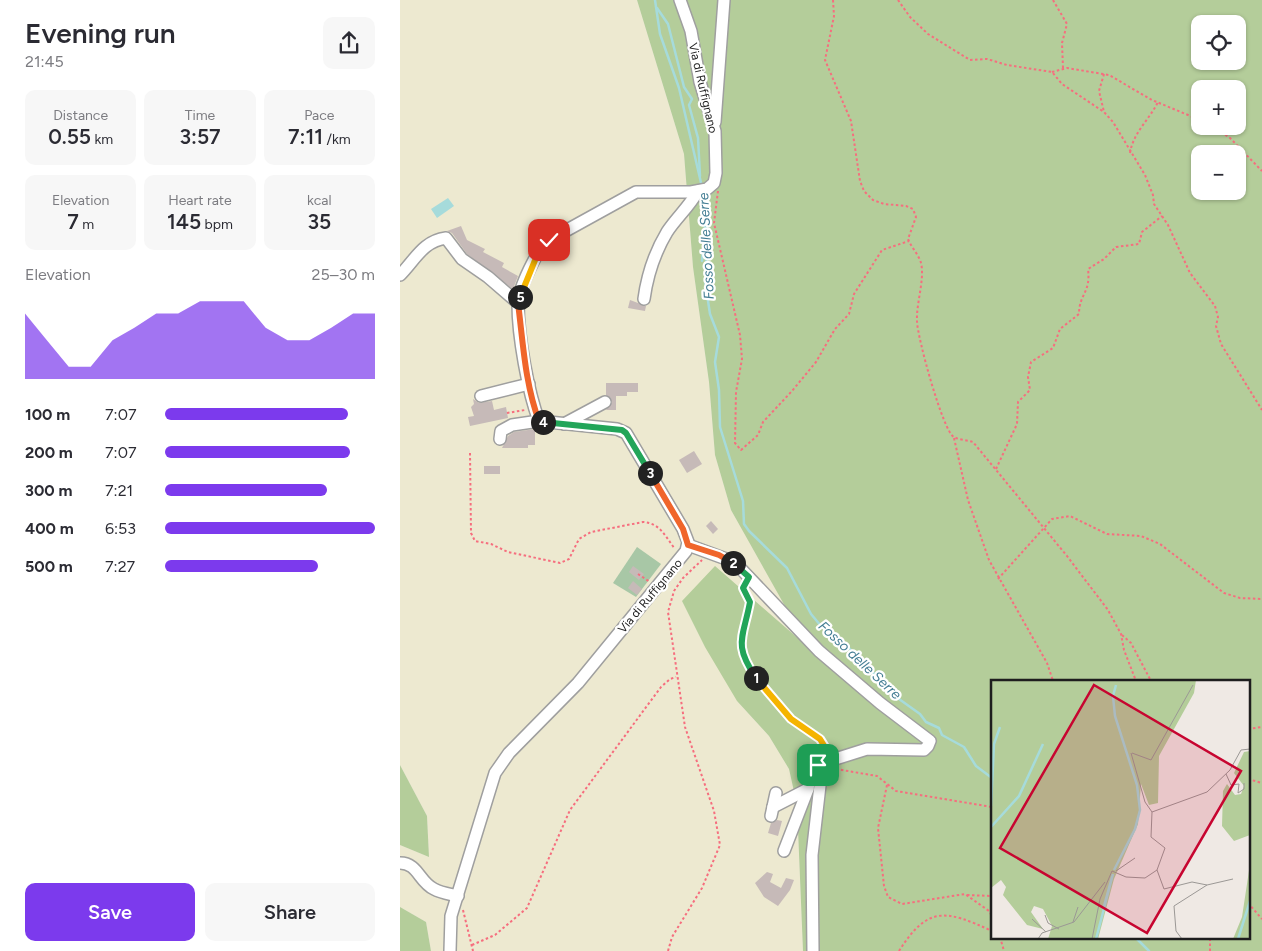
<!DOCTYPE html>
<meta charset="utf-8">
<style>
body{margin:0;font-family:Figtree,sans-serif;background:#f7f7f7;color:#2b2b33;height:100vh;display:flex;flex-direction:column;font-size:19px;white-space:nowrap}
*{box-sizing:border-box;margin:0}
p{font-size:16px;color:#7c7c81}
.icon{flex:none;width:28px;height:28px;fill:none;stroke:currentColor;stroke-width:2;stroke-linecap:round;stroke-linejoin:round}
.map{position:relative;flex:1;overflow:hidden}
.panel{display:flex;flex-direction:column;background:#fff;width:400px}
.panel>*{flex:none}
.fabs{position:absolute;left:791px;top:15px;display:grid;gap:10px}
.fabs a{display:grid;place-items:center;width:55px;height:55px;border-radius:10px;background:#fff;box-shadow:0 1px 4px #0004;font-size:25px}
.pin{position:absolute;display:grid;place-items:center;width:42px;height:42px;color:#fff;margin:-21px;border-radius:10px;box-shadow:0 2px 8px #0006}
.km{position:absolute;width:25px;height:25px;margin:-12px;border-radius:50%;background:#222;color:#fff;font-size:14px;line-height:25px;text-align:center}
.round{display:grid;place-items:center;flex:none;width:52px;height:52px;border-radius:10px;background:#f7f7f7}
.summary{display:flex;align-items:center;justify-content:space-between;height:85px;padding:0 25px}
h1{font-size:28px;font-weight:600;line-height:38px}
.metrics{display:grid;grid-template-columns:repeat(3,1fr);gap:8px;height:85px;padding:5px 25px}
.metrics div{display:grid;align-content:center;border-radius:10px;background:#f7f7f7;text-align:center}
.metrics b{font-size:21px;font-weight:600}
.metrics small{font-size:14px;font-weight:400}
.metrics p{font-size:14px}
.chart{height:140px;padding:10px 25px}
.chart p{display:flex;justify-content:space-between}
.chart svg{width:100%;height:90px;margin-top:5px;fill:#7c3aed;opacity:.7}
.primary-button{display:flex;gap:10px;margin-top:auto;padding:10px 25px}
.primary-button a{flex:1;height:58px;border-radius:10px;background:#7c3aed;color:#fff;font-size:20px;font-weight:600;line-height:58px;text-align:center}
.primary-button a+a{background:#f7f7f7;color:#2b2b33}
ul{padding:0 25px;list-style:none;font-size:16px}
li{display:grid;grid-template-columns:80px 60px 1fr;align-items:center;height:38px}
li i{height:12px;border-radius:6px;background:#7c3aed}
main{display:flex;flex:1;min-height:0}
.map>svg:first-child{display:block}
.farmland{fill:#ede9d0}
.forest{fill:#b4cd9a;fill-rule:evenodd}
.cemetery{fill:#a8c7a6}
.water{fill:#a6dbdb}
.lines{fill:none;stroke-linecap:round;stroke-linejoin:round}
.stream{stroke:#a6dbdb;stroke-width:2.5}
.building{fill:#c6bab8}
.minor-casing{stroke:#9f9f9f;stroke-width:14}
.path{stroke:#f66e7e;stroke-width:2;stroke-dasharray:2.5 2.5;stroke-linecap:butt}
.minor{stroke:#fff;stroke-width:11}
.split-1-casing{stroke:#fff;stroke-width:10}
.split-2-casing{stroke:#fff;stroke-width:10}
.split-3-casing{stroke:#fff;stroke-width:10}
.split-4-casing{stroke:#fff;stroke-width:10}
.split-5-casing{stroke:#fff;stroke-width:10}
.split-6-casing{stroke:#fff;stroke-width:10}
.split-1{stroke:#f5b400;stroke-width:6}
.split-2{stroke:#22a559;stroke-width:6}
.split-3{stroke:#f0652b;stroke-width:6}
.split-4{stroke:#22a559;stroke-width:6}
.split-5{stroke:#f0652b;stroke-width:6}
.split-6{stroke:#f5b400;stroke-width:6}
.labels{text-anchor:middle;stroke-width:4.5;stroke-linejoin:round;paint-order:stroke}
.street-label{font-size:12px;fill:#1e1e1e;stroke:#fff}
.water-label{font-size:14px;font-style:italic;fill:#447e94;stroke:#fff}
.inset-river{fill:none;stroke:#a6dbdb;stroke-width:2.5}
.inset-road{fill:none;stroke:#9b9895;stroke-width:1}
.view{fill:#c70530;fill-opacity:0.15;stroke:#c70530;stroke-width:2.5}
.inset-edge{fill:none;stroke:#1e1e1e;stroke-width:2.5}
</style>
<main>
<section class="panel">
<div class="summary"><div><h1>Evening run</h1><p>21:45</p></div><a class="round"><svg class="icon" aria-label="share" viewBox="0 0 24 24"><path d="M12 15V3M7 8l5-5 5 5M5 13v7h14v-7"/></svg></a></div>
<div class="metrics">
<div><p>Distance</p><b>0.55<small> km</small></b></div>
<div><p>Time</p><b>3:57</b></div>
<div><p>Pace</p><b>7:11<small> /km</small></b></div>
</div>
<div class="metrics">
<div><p>Elevation</p><b>7<small> m</small></b></div>
<div><p>Heart rate</p><b>145<small> bpm</small></b></div>
<div><p>kcal</p><b>35</b></div>
</div>
<div class="chart"><p><span>Elevation</span>25–30 m</p>
<svg viewBox="0 0 160 44" preserveAspectRatio="none"><path d="M0 44V12L10 25L20 38L30 38L40 25L50 19L60 12L70 12L80 6L90 6L100 6L110 19L120 25L130 25L140 19L150 12L160 12V44z"/></svg>
</div>
<ul>
<li><b>100 m</b>7:07<i style="width:87%"></i></li>
<li><b>200 m</b>7:07<i style="width:88%"></i></li>
<li><b>300 m</b>7:21<i style="width:77%"></i></li>
<li><b>400 m</b>6:53<i style="width:100%"></i></li>
<li><b>500 m</b>7:27<i style="width:73%"></i></li>
</ul>
<div class="primary-button"><a>Save</a><a>Share</a></div>
</section>
<div class="map">
<svg width="862" height="951" viewBox="0 0 862 951">
<rect width="100%" height="100%" fill="#efe9e4"/>
<polygon class="farmland" points="0,0 237,0 284,154 293,267 309,382 315,455 331,510 409,648 337,701 369,736 389,769 397,805 403,951 31,951 26,922 0,907 0,845 29,857 27,816 0,765"/>
<g class="forest">
<path d="M237,0H862V951H403L397,805L389,769L369,736L337,701L305,647L282,601L315,566L408,647L331,510L315,455L309,382L293,267L284,154ZM800,24H838V61H800ZM800,89H838V126H800ZM800,154H838V191H800ZM592,681H848V937H592Z"/>
<polygon points="0,765 27,816 29,857 0,845"/>
<polygon points="0,907 26,922 31,951 0,951"/>
</g>
<polygon class="cemetery" points="237,547 261,564 236,597 213,583"/>
<polygon class="water" points="48,198 54,206 37,218 31,209"/>
<g class="lines">
<g class="stream">
<polyline points="255,0 260,34 279,88 302,187"/>
<polyline points="257,8 268,24 284,87 292,99 289,105 298,138 300,176"/>
<polyline points="304,192 308,239 305,281 310,314 319,337 315,362 319,390 320,427 343,501 344,524 349,531 387,568 411,614 421,626 437,636 499,699 520,714 526,722 539,728 542,735 564,747 576,766 592,778"/>
<polyline points="302,261 306,213"/>
<polyline points="735,937 749,951"/>
</g>
</g>
<g class="building">
<polygon points="61,226 67,240 85,249 83,252 104,263 102,267 118,276 113,289 67,254 52,233 47,231"/>
<polygon points="230,300 246,306 245,311 228,308"/>
<polygon points="206,383 238,383 238,392 227,392 227,396 216,396 216,410 206,410 212,402 206,395"/>
<polygon points="73,399 79,403 92,401 94,410 106,407 108,418 70,426 68,417 74,416 71,407 74,404"/>
<polygon points="135,429 135,445 128,445 128,448 102,448 108,436 114,432"/>
<polygon points="294,451 302,464 287,473 279,460"/>
<rect x="84" y="466" width="16" height="8"/>
<polygon points="311,521 318,529 313,534 306,526"/>
<polygon points="233,566 244,574 239,580 229,572"/>
<polygon points="233,581 242,589 237,595 228,588"/>
<polygon points="377,820 382,821 378,836 368,833 371,823"/>
<polygon points="367,872 373,874 370,882 381,888 386,878 394,880 390,890 378,906 364,897 355,883"/>
</g>
<g class="lines">
<g class="minor-casing">
<g id="minor">
<polyline points="315,122 324,0"/>
<path d="M0,275C15,260 23,241 46,238L62,259L88,277L118,303"/>
<path d="M244,299C247,277 255,252 267,232C276,218 289,207 298,191"/>
<polyline points="81,396 129,384"/>
<polyline points="164,424 205,402"/>
<polyline points="100,439 101,431 112,425 139,421"/>
<polyline points="288,545 329,560 342,570 419,651 480,703 530,741 528,746 524,750 467,749 429,761 422,768 412,855 413,951"/>
<polyline points="373,807 408,789 411,772 425,762"/>
<polyline points="371,816 376,793"/>
<polyline points="384,851 408,789"/>
<path d="M0,863C18,863 19,882 34,889C41,893 50,894 58,896"/>
<path d="M50,951L51,916L95,773L109,753L178,683L286,551L288,542L283,529L226,433L217,429L139,421C128,392 118,336 118,304C118,290 138,247 149,240L236,192H291L307,189L314,183L316,173L315,131L300,82L291,31L280,0"/>
</g>
</g>
<g class="path">
<path d="M433,0L434,16L425,60L451,121L460,181L464,191L473,200L484,204L506,206L513,209L516,217L508,239C511,247 519,255 521,263C525,279 516,304 517,321C517,336 543,432 554,437C559,440 567,440 573,442L667,556L708,610L721,634L724,650L736,681"/>
<polyline points="498,0 510,17 528,34 570,60 587,59 607,65 652,72 662,84 704,112 713,122 745,175 753,195 754,204 768,225 790,273 815,306 818,317 816,326 821,344 862,410"/>
<polyline points="653,0 667,24 662,43 663,68"/>
<polyline points="652,72 667,68 709,75 752,100 800,120"/>
<polyline points="704,74 699,91 704,112"/>
<polyline points="813,126 830,138 862,171"/>
<path d="M730,153C733,133 749,120 758,102"/>
<polyline points="318,191 314,223 340,335 342,359 336,392 335,443 341,450 358,435 363,422 392,391 416,362 435,329 449,314 454,294 482,250 509,241"/>
<polyline points="107,413 125,410"/>
<polyline points="554,438 568,500 589,560 647,663 653,681"/>
<path d="M70,453L71,533L75,541L91,544L108,552L160,563L169,559L179,539L191,532L243,522C260,523 265,536 275,549"/>
<path d="M596,469L617,424L618,402L630,390L628,377L631,362L653,348L660,329L679,314C679,294 691,293 688,269L704,259L716,247L739,244L742,232L762,216"/>
<polyline points="238,574 250,582"/>
<polyline points="598,579 652,519 670,516 707,534 741,536 760,544 824,593 840,598 862,599"/>
<polyline points="344,585 343,588 350,602 340,641 344,660 363,688 391,719 420,739 429,751"/>
<polyline points="722,635 731,643 751,681"/>
<polyline points="848,729 862,727"/>
<polyline points="436,769 477,776 496,791 592,807"/>
<polyline points="848,779 862,783"/>
<polyline points="487,785 478,828 484,886 488,897 502,904 565,894 589,911 592,916"/>
<polyline points="567,895 592,896"/>
<polyline points="848,903 862,919"/>
<polyline points="63,910 73,951"/>
<polyline points="600,937 604,951"/>
<polyline points="630,937 633,937"/>
<polyline points="72,945 95,935 127,908 170,810 261,687 270,679 276,677"/>
<polyline points="268,951 272,937 302,888 320,845 314,811 285,727 268,612 274,591 283,578 302,560"/>
<path d="M499,951C528,905 546,910 592,931"/>
<polyline points="810,951 810,937"/>
</g>
<use href="#minor" class="minor"/>
</g>
<g class="lines">
<g class="split-1-casing">
<polyline id="split-1" points="356,678 391,719 420,739 433,760 418,765"/>
</g>
<g class="split-2-casing">
<path id="split-2" d="M333,563L349,577L343,588L350,602C343,639 333,644 356,678"/>
</g>
<g class="split-3-casing">
<polyline id="split-3" points="250,473 283,529 288,545 319,555 333,563"/>
</g>
<g class="split-4-casing">
<polyline id="split-4" points="143,422 222,430 226,433 250,473"/>
</g>
<g class="split-5-casing">
<path id="split-5" d="M120,297L118,303C123,342 125,384 139,421L143,422"/>
</g>
<g class="split-6-casing">
<polyline id="split-6" points="120,297 140,248 149,240"/>
</g>
<use href="#split-1" class="split-1"/>
<use href="#split-2" class="split-2"/>
<use href="#split-3" class="split-3"/>
<use href="#split-4" class="split-4"/>
<use href="#split-5" class="split-5"/>
<use href="#split-6" class="split-6"/>
</g>
<g class="labels">
<g class="street-label">
<text transform="translate(303 88) rotate(77)" y="4">Via di Ruffignano</text>
<text transform="translate(250 596) rotate(-50)" y="4">Via di Ruffignano</text>
</g>
<g class="water-label">
<text transform="translate(306 246) rotate(-93)" y="5">Fosso delle Serre</text>
<text transform="translate(460 660) rotate(43)" y="5">Fosso delle Serre</text>
</g>
</g>
<g transform="translate(591 680)">
<rect width="259" height="259" fill="#efe9e4"/>
<path d="M0,0H205L203,13L168,76L167,123L158,125L150,104L147,144L123,199L107,259H57L61,246L52,229L43,226L40,232L52,249L36,245L12,215L15,207L10,200L0,208ZM259,71V155L243,161L231,146L232,111L236,104L244,115L250,114L253,106L243,93L253,72ZM259,184V259H242L251,237Z" fill="#b4cd9a"/>
<path class="inset-river" d="M0,126L3,64L9,47M0,147L28,116L52,64M123,190L144,149L149,130L146,105L124,36L122,16L125,5M113,226L121,197M105,259L122,194M247,259L259,221"/>
<path class="inset-road" d="M140,73L154,122L161,132M141,73L160,80L202,5M235,94L240,105L248,104L247,113L253,109V103M166,190L173,209L201,202L216,205L183,226L185,251L191,259M125,191L144,178M216,205L242,199M54,235L57,243L68,249M41,239L55,252M82,242L87,227M47,259L51,253L83,242L114,202M101,259L109,219L121,191L135,197L154,198L166,190L174,168L160,157L161,132L216,112L239,90L250,70L259,69"/>
<path class="view" d="M103,5L250,91L156,253L9,168Z"/>
<rect width="259" height="259" class="inset-edge"/>
</g>
</svg>
<div class="fabs">
<a><svg class="icon" aria-label="locate" viewBox="0 0 24 24"><circle cx="12" cy="12" r="6"/><path d="M12 2v4M12 18v4M2 12h4M18 12h4"/></svg></a>
<a>+</a>
<a>−</a>
</div>
<div class="pin" style="left:418px;top:765px;background:#1e9e55"><svg class="icon" aria-label="arrive" viewBox="0 0 24 24"><path d="M6 21V4h12l-3 4 3 4H6"/></svg></div>
<div class="pin" style="left:149px;top:240px;background:#d93025"><svg class="icon" aria-label="check" viewBox="0 0 24 24"><path d="M5 12l5 5 9-10"/></svg></div>
<b class="km" style="left:356px;top:678px">1</b>
<b class="km" style="left:333px;top:563px">2</b>
<b class="km" style="left:250px;top:473px">3</b>
<b class="km" style="left:143px;top:422px">4</b>
<b class="km" style="left:120px;top:297px">5</b>
</div>
</main>
